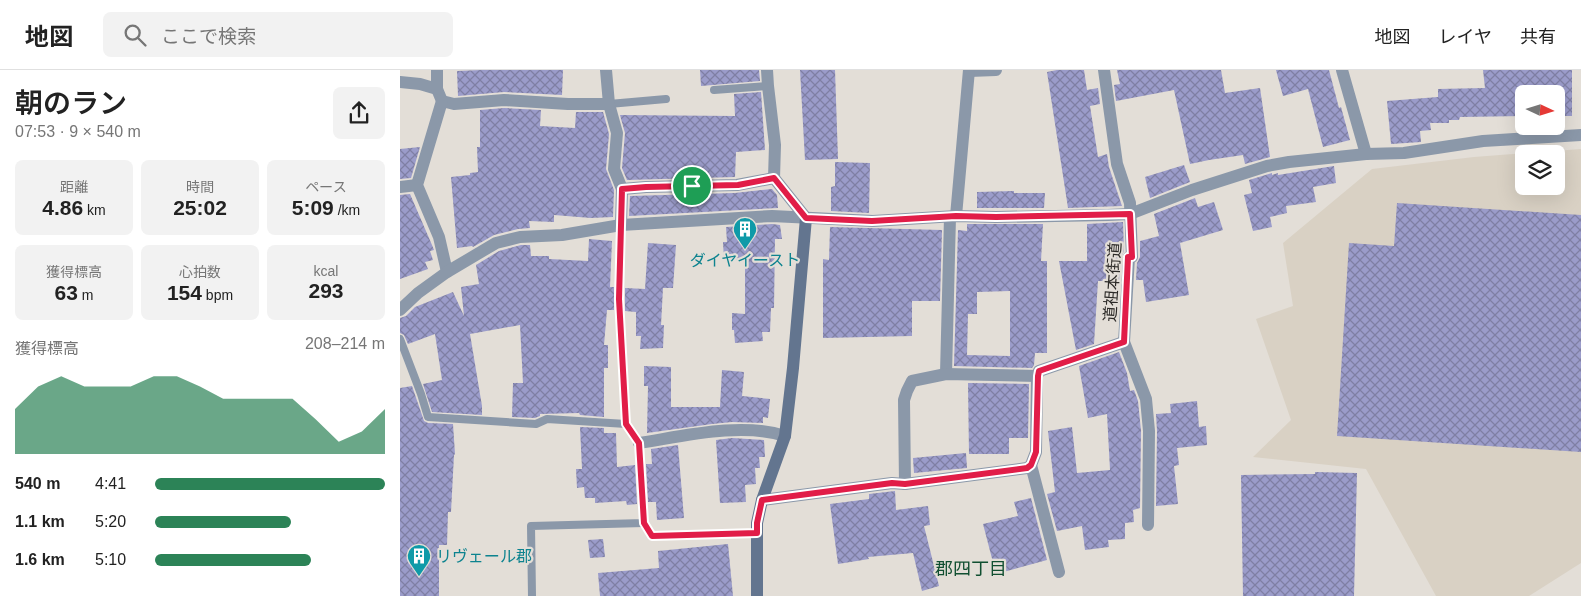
<!DOCTYPE html>
<html lang="ja">
<meta charset="utf-8">
<style>
body{margin:0;font-family:Helvetica,"Noto Sans JP",sans-serif;background:#f2f2f2;color:#222;height:100vh;display:flex;flex-direction:column;font-size:19px;white-space:nowrap}
*{box-sizing:border-box;margin:0}
p{font-size:16px;color:#767676}
.icon{flex:none;width:28px;height:28px;fill:none;stroke:currentColor;stroke-width:2;stroke-linecap:round;stroke-linejoin:round}
.map{position:relative;flex:1;overflow:hidden}
.details{display:flex;flex-direction:column;background:#fff;width:400px}
.details>*{flex:none}
.needle{width:32px;rotate:94deg}
.tools{position:absolute;left:1115px;top:15px;display:grid;gap:10px}
.tools a{display:grid;place-items:center;width:50px;height:50px;border-radius:8px;background:#fff;box-shadow:0 5px 20px #0002;font-size:25px}
.pin{position:absolute;display:grid;place-items:center;width:42px;height:42px;color:#fff;margin:-21px;border:2px solid #fff;border-radius:50%;box-shadow:0 1px 5px #0007}
.round{display:grid;place-items:center;flex:none;width:52px;height:52px;border-radius:8px;background:#f2f2f2}
.summary{display:flex;align-items:center;justify-content:space-between;height:85px;padding:0 15px}
h1{font-size:28px;font-weight:600;line-height:38px}
.metrics{display:grid;grid-template-columns:repeat(3,1fr);gap:8px;height:85px;padding:5px 15px}
.metrics div{display:grid;align-content:center;border-radius:8px;background:#f2f2f2;text-align:center}
.metrics b{font-size:21px;font-weight:600}
.metrics small{font-size:14px;font-weight:400}
.metrics p{font-size:14px}
.chart{height:140px;padding:10px 15px}
.chart p{display:flex;justify-content:space-between}
.chart svg{width:100%;height:90px;margin-top:5px;fill:#2c8357;opacity:.7}
ul{padding:0 15px;list-style:none;font-size:16px}
li{display:grid;grid-template-columns:80px 60px 1fr;align-items:center;height:38px}
li i{height:12px;border-radius:6px;background:#2c8357}
header{display:flex;align-items:center;gap:30px;box-sizing:border-box;height:70px;padding:0 25px;background:#fff;border-bottom:1px solid #e0e0e0}
header strong{font-size:24px}
nav{display:flex;gap:28px;margin-inline-start:auto;font-size:18px}
.search{width:350px;height:45px;background:#f2f2f2;display:flex;align-items:center;gap:12px;box-sizing:border-box;padding:0 18px;border-radius:8px;color:#767676;font-size:19px}
main{display:flex;flex:1;min-height:0}
.map>svg:first-child{display:block}
.built{fill:#d9d1c4;fill-rule:evenodd}
.building{fill:url(#building-cross-hatch);fill-rule:evenodd}
.lines{fill:none;stroke-linecap:round;stroke-linejoin:round}
.lane{stroke:#8b98a9;stroke-width:8}
.street{stroke:#8b98a9;stroke-width:12}
.secondary{stroke:#63758f;stroke-width:12}
.route-casing{stroke:#fff;stroke-width:10}
.route{stroke:#e11d48;stroke-width:6}
.labels{text-anchor:middle;stroke-width:4.5;stroke-linejoin:round;paint-order:stroke}
.culture-label{font-size:16px;fill:#0d838f;stroke:#e3ded7}
.street-label{font-size:16px;fill:#2c2a27;stroke:#e3ded7}
.neighbourhood-label{font-size:18px;fill:#114f31;stroke:#e3ded7}
</style>
<header>
<strong>地図</strong>
<div class="search"><svg class="icon" aria-label="search" viewBox="0 0 24 24"><circle cx="10" cy="10" r="6"/><path d="M15 15l6 6"/></svg>ここで検索</div>
<nav><a>地図</a><a>レイヤ</a><a>共有</a></nav>
</header>
<main>
<section class="details">
<div class="summary"><div><h1>朝のラン</h1><p>07:53 · 9 × 540 m</p></div><a class="round"><svg class="icon" aria-label="share" viewBox="0 0 24 24"><path d="M12 15V3M7 8l5-5 5 5M5 13v7h14v-7"/></svg></a></div>
<div class="metrics">
<div><p>距離</p><b>4.86<small> km</small></b></div>
<div><p>時間</p><b>25:02</b></div>
<div><p>ペース</p><b>5:09<small> /km</small></b></div>
</div>
<div class="metrics">
<div><p>獲得標高</p><b>63<small> m</small></b></div>
<div><p>心拍数</p><b>154<small> bpm</small></b></div>
<div><p>kcal</p><b>293</b></div>
</div>
<div class="chart"><p><span>獲得標高</span>208–214 m</p>
<svg viewBox="0 0 160 44" preserveAspectRatio="none"><path d="M0 44V22L10 11L20 6L30 11L40 11L50 11L60 6L70 6L80 11L90 17L100 17L110 17L120 17L130 27L140 38L150 33L160 22V44z"/></svg>
</div>
<ul>
<li><b>540 m</b>4:41<i style="width:100%"></i></li>
<li><b>1.1 km</b>5:20<i style="width:59%"></i></li>
<li><b>1.6 km</b>5:10<i style="width:68%"></i></li>
</ul>
</section>
<div class="map">
<svg width="1181" height="526" viewBox="0 0 1181 526">
<defs>
<pattern id="building-cross-hatch" width="8" height="8" patternUnits="userSpaceOnUse" patternTransform="scale(1.25)"><rect width="8" height="8" fill="#9b9cca"/><path d="M0 0l8 8M0 8l8-8" fill="none" stroke="#7f7fa4"/></pattern>
</defs>
<rect width="100%" height="100%" fill="#e3ded7"/>
<path class="built" d="M1181,79V493L1129,526H1036L966,399L853,387L891,350L856,249L893,236L883,173L972,99L1074,87ZM1124,84H1156V116H1124Z"/>
<g class="building">
<polygon points="81,0 163,0 162,25 104,22 58,26 57,1"/>
<polygon points="300,0 359,0 360,11 301,16"/>
<polygon points="400,0 435,0 438,89 405,90"/>
<polygon points="657,0 684,0 687,20 698,18 700,34 690,36 698,87 707,84 709,97 722,136 668,138 647,2"/>
<polygon points="717,0 821,0 825,23 860,18 870,87 845,94 843,85 809,90 790,94 774,20 716,31 714,15 720,14"/>
<polygon points="876,0 929,0 939,38 941,37 950,70 923,77 908,19 883,26"/>
<polygon points="1083,0 1172,0 1172,46 1156,46 1156,24 1124,24 1124,46 1060,47 1059,50 1049,50 1049,53 1030,53 1031,60 1020,61 1021,72 991,74 987,31 1038,27 1038,19 1085,18"/>
<polygon points="361,22 365,80 336,82 335,107 227,110 222,98 225,63 220,45 335,46 334,24"/>
<polygon points="104,38 141,40 140,56 175,58 176,42 203,42 209,64 206,99 214,120 213,147 191,148 154,145 154,152 129,151 130,158 118,159 94,165 73,177 72,176 57,178 51,107 70,105 70,103 78,102 77,77 80,77 80,40"/>
<polygon points="20,77 11,108 0,109 0,79"/>
<polygon points="435,92 470,93 469,143 431,141 431,117 435,116"/>
<polygon points="784,95 790,112 750,128 745,107"/>
<polygon points="934,96 936,113 913,117 916,132 886,136 887,143 870,147 872,157 853,161 844,125 852,123 849,110 872,103 872,105 878,103 878,105"/>
<polygon points="372,119 377,125 378,138 229,146 230,126 335,123"/>
<polygon points="614,121 614,123 645,123 644,138 577,138 577,122"/>
<polygon points="10,124 32,175 34,180 30,181 33,190 25,192 28,199 0,209 0,125"/>
<polygon points="795,128 798,137 814,132 823,160 780,173 789,225 746,232 743,210 736,210 737,193 740,187 740,171 759,166 754,144"/>
<polygon points="997,133 1181,145 1181,382 937,366 949,173 994,176"/>
<polygon points="723,152 724,181 721,187 719,211 698,211 694,274 676,280 659,191 687,191 687,154"/>
<polygon points="372,154 380,155 382,169 375,169 374,238 371,238 370,262 362,262 363,271 335,273 334,260 332,260 332,243 345,244 345,190 324,190 323,172 327,172 326,157"/>
<path d="M567,154H643L641,191H647V283H635L634,295L632,298L554,296L558,160L567,161ZM610,221V286L567,285L568,244H577V222Z"/>
<polygon points="430,157 542,160 540,231 512,231 512,266 423,268 423,189 429,190"/>
<polygon points="189,169 212,171 210,217 214,217 214,240 207,240 204,275 208,275 208,298 204,298 204,347 180,345 179,343 140,344 140,346 135,348 112,347 113,313 123,313 120,255 70,264 82,336 82,345 32,342 23,314 42,310 35,264 8,274 4,265 0,263 0,248 6,246 15,237 53,222 64,246 61,217 79,214 76,195 99,181 121,175 130,175 131,186 149,186 149,189 188,191"/>
<polygon points="248,173 276,175 273,218 263,218 261,255 264,255 263,278 240,279 241,266 236,266 236,242 225,241 225,218 245,219"/>
<polygon points="719,282 727,303 730,321 734,320 738,331 741,361 740,438 733,440 734,452 725,453 725,469 708,470 709,477 685,480 682,456 657,461 647,424 655,422 648,361 672,357 677,403 710,400 707,344 688,348 679,296"/>
<polygon points="244,296 271,297 271,337 320,337 322,300 344,302 342,326 370,329 368,348 363,347 363,353 332,352 312,354 247,363 248,316 244,316"/>
<polygon points="568,313 629,314 628,368 609,368 609,384 569,384"/>
<polygon points="12,316 24,351 28,353 53,354 55,384 54,385 51,442 48,442 47,475 39,475 39,526 0,526 0,318"/>
<polygon points="797,331 799,357 806,356 807,375 777,378 779,395 774,396 778,434 756,436 757,361 756,344 771,343 770,334"/>
<polygon points="180,357 204,358 204,363 216,363 217,397 235,395 237,434 227,435 226,431 195,433 195,428 185,428 184,417 177,418 176,399 182,399"/>
<polygon points="332,368 364,370 365,387 359,387 360,398 355,398 356,414 345,415 346,432 320,433 316,370"/>
<polygon points="278,375 284,448 257,450 256,432 248,432 246,394 252,394 251,379"/>
<polygon points="566,383 567,398 514,403 513,388"/>
<polygon points="915,402 957,403 954,526 843,526 841,405 915,404"/>
<polygon points="495,421 496,440 528,436 530,455 524,456 539,516 522,521 513,483 468,487 469,489 438,494 430,434 469,429 469,424"/>
<polygon points="631,428 647,490 596,504 583,454 618,446 614,432"/>
<polygon points="203,469 205,487 190,488 188,470"/>
<polygon points="328,474 333,526 200,526 198,503 259,498 258,481"/>
</g>
<g class="lines">
<g class="lane">
<polyline points="314,20 368,16"/>
<polyline points="209,34 266,29"/>
<polyline points="0,269 21,324 28,347 136,354 147,349 226,354 219,229 221,155"/>
<polyline points="244,453 252,466 357,463"/>
<polyline points="132,526 131,456 244,453 239,373 226,354"/>
</g>
<g class="street">
<polyline points="206,0 209,34 217,63 214,99 222,119 221,155"/>
<polyline points="367,0 368,16 375,75 374,108"/>
<polyline points="704,0 717,94 730,133 732,187 729,187 724,272 746,329 749,361 748,455"/>
<polyline points="942,0 966,84"/>
<polyline points="569,1 596,0"/>
<polyline points="0,12 20,14 37,19 42,31 54,34 104,30 168,34 209,34"/>
<polyline points="37,19 37,0"/>
<polyline points="42,31 17,115 39,167 47,202"/>
<polyline points="0,117 17,115"/>
<polyline points="222,119 246,117 337,115 374,108 406,148"/>
<polyline points="556,146 569,0"/>
<polyline points="0,240 18,223 47,202 96,173 120,167 162,165 221,155 372,146 473,151 556,146 596,147 708,145 730,144 792,120 867,96 889,92 966,84 1004,83 1083,71 1181,65"/>
<polyline points="546,304 550,147"/>
<path d="M239,373C284,366 342,352 385,366"/>
<polyline points="631,395 659,502"/>
<polyline points="505,414 627,398 631,395 636,382 637,306 639,301 724,272"/>
<polyline points="362,430 492,413 505,414 504,330 507,321 512,311 546,304 637,306"/>
</g>
<polyline class="secondary" points="357,526 357,453 362,430 385,366 393,298 406,148"/>
</g>
<g class="lines">
<g class="route-casing">
<polygon id="route" points="374,108 406,148 472,151 556,146 596,147 730,144 732,187 728,187 724,272 639,301 638,306 636,382 631,395 627,398 505,414 492,413 362,430 357,453 357,463 252,466 244,453 239,373 226,354 219,229 222,119 246,117 338,115"/>
</g>
<use href="#route" class="route"/>
</g>
<defs>
<g id="building-pin" transform="scale(1.25)"><path d="M0 17L-7.5 6A9.5 9.5 0 1 1 7.5 6Z" fill="#0f9aa8" stroke="#e3ded7"/><path d="M-4-6H4V6H1V3H-1V6H-4ZM-2.5-4.3h1.7v1.8h-1.7ZM.8-4.3h1.7v1.8H.8ZM-2.5-1h1.7V.8h-1.7ZM.8-1h1.7V.8H.8Z" fill="#fff"/></g>
</defs>
<g fill-rule="evenodd">
<use href="#building-pin" x="345" y="159"/>
<use href="#building-pin" x="19" y="486"/>
</g>
<g class="labels">
<g class="culture-label">
<text x="345" y="196">ダイヤイースト</text>
<text x="36" y="492" text-anchor="start">リヴェール郡</text>
</g>
<g class="street-label">
<text transform="translate(712 212) rotate(-86)" y="6">道祖本街道</text>
</g>
<g class="neighbourhood-label">
<text x="571" y="505">郡四丁目</text>
</g>
</g>
</svg>
<div class="tools">
<a><svg class="needle" viewBox="-14 -14 28 28"><path d="M0-13l5 13h-10z" fill="#e53935"/><path d="M0 13l5-13h-10z" fill="#767676"/></svg></a>
<a><svg class="icon" aria-label="layers" viewBox="0 0 24 24"><path d="M12 4l9 5-9 5-9-5zM3 14l9 5 9-5"/></svg></a>
</div>
<div class="pin" style="left:292px;top:116px;background:#1e9e55"><svg class="icon" aria-label="arrive" viewBox="0 0 24 24"><path d="M6 21V4h12l-3 4 3 4H6"/></svg></div>
</div>
</main>
